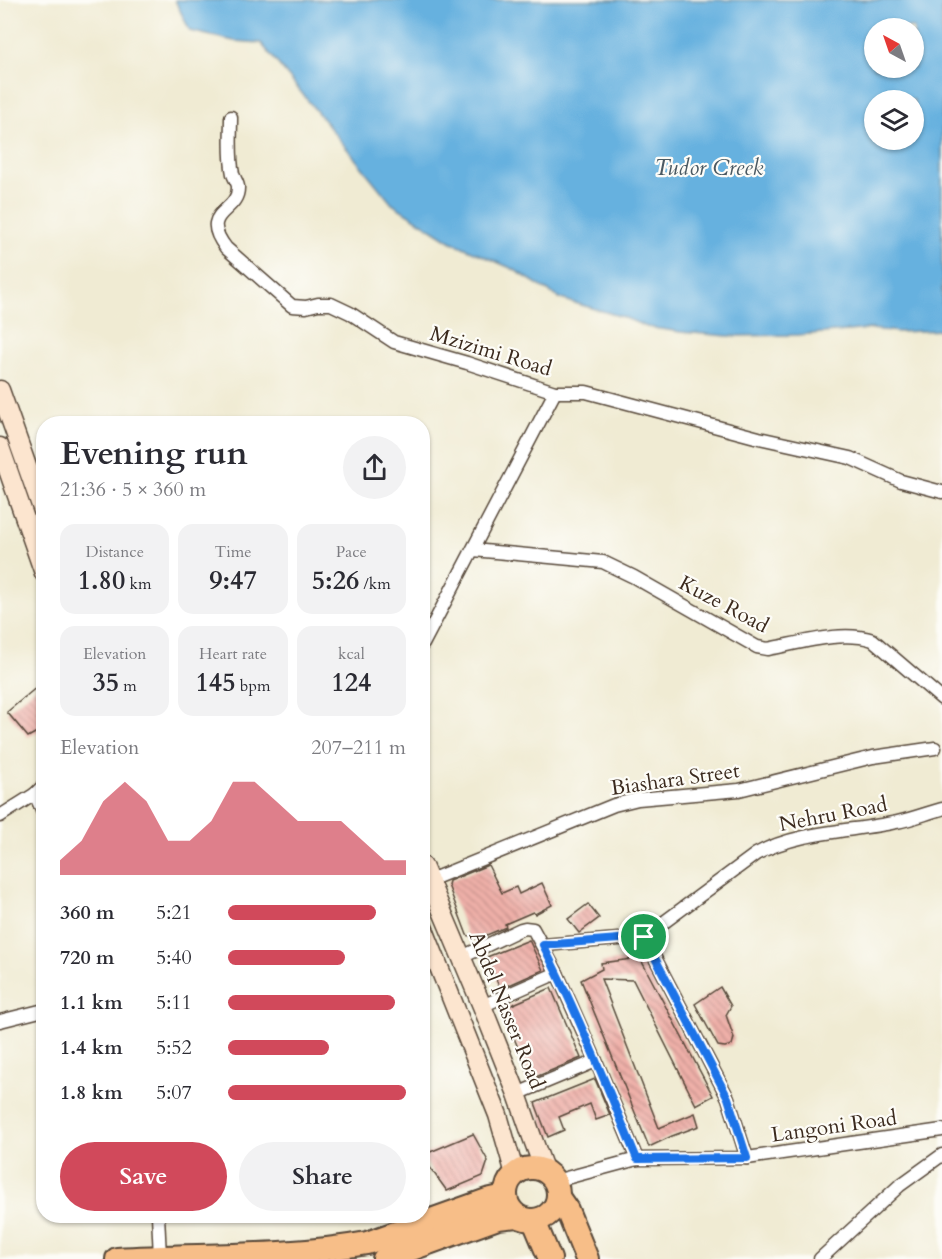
<!DOCTYPE html>
<meta charset="utf-8">
<style>
body{margin:0;font-family:Cardo,serif;background:#f2f2f3;color:#2b2b33;height:100vh;display:flex;flex-direction:column;font-size:22px;white-space:nowrap}
*{box-sizing:border-box;margin:0}
p{font-size:20px;color:#7c7c81}
.icon{flex:none;width:33px;height:33px;fill:none;stroke:currentColor;stroke-width:2;stroke-linecap:round;stroke-linejoin:round}
.map{position:relative;flex:1;overflow:hidden}
.drawer{position:absolute;left:36px;top:416px;width:394px;height:807px;display:flex;flex-direction:column;background:#fff;border-radius:24px;box-shadow:0 2px 4px #0004}
.drawer>*{flex:none}
.needle{width:39px;rotate:320deg}
.fabs{position:absolute;left:864px;top:18px;display:grid;gap:12px}
.fabs a{display:grid;place-items:center;width:60px;height:60px;border-radius:50%;background:#fff;box-shadow:0 2px 4px #0004;font-size:30px}
.pin{position:absolute;display:grid;place-items:center;width:51px;height:51px;color:#fff;margin:-26px;border:3px solid #fff;border-radius:50%;box-shadow:0 2px 6px #0007}
.round{display:grid;place-items:center;flex:none;width:63px;height:63px;border-radius:32px;background:#f2f2f3}
.summary{display:flex;align-items:center;justify-content:space-between;height:102px;padding:0 24px}
h1{font-size:33px;font-weight:700;line-height:45px}
.stats{display:grid;grid-template-columns:repeat(3,1fr);gap:9px;height:102px;padding:6px 24px}
.stats div{display:grid;align-content:center;border-radius:15px;background:#f2f2f3;text-align:center}
.stats b{font-size:26px;font-weight:700}
.stats small{font-size:16px;font-weight:400}
.stats p{font-size:16px}
.chart{height:168px;padding:12px 24px}
.chart p{display:flex;justify-content:space-between}
.chart svg{width:100%;height:108px;margin-top:6px;fill:#d1495b;opacity:.7}
.cta{display:flex;gap:12px;margin-top:auto;padding:12px 24px}
.cta a{flex:1;height:69px;border-radius:36px;background:#d1495b;color:#fff;font-size:24px;font-weight:700;line-height:69px;text-align:center}
.cta a+a{background:#f2f2f3;color:#2b2b33}
ul{padding:0 24px;list-style:none;font-size:20px}
li{display:grid;grid-template-columns:96px 72px 1fr;align-items:center;height:45px}
li i{height:15px;border-radius:8px;background:#d1495b}
.map>svg:first-child{display:block}
.water{fill:#66b1df;stroke:#506e7e;stroke-width:1.5;fill-rule:evenodd}
.building{fill:url(#building-back-hatch)}
.lines{fill:none;stroke-linecap:round;stroke-linejoin:round}
.street-casing{stroke:#564739;stroke-width:15}
.secondary-casing{stroke:#564739;stroke-width:21}
.highway-casing{stroke:#564739;stroke-width:26}
.street{stroke:#fff;stroke-width:12}
.secondary{stroke:#fce5cf;stroke-width:18}
.highway{stroke:#f7be88;stroke-width:22}
.route-casing{stroke:#fff;stroke-width:12}
.route{stroke:#1a73e8;stroke-width:8}
.labels{text-anchor:middle;stroke-width:4.5;stroke-linejoin:round;paint-order:stroke}
.street-label{font-size:21px;fill:#3b2a1e;stroke:#fdfcf7}
.water-label{font-size:22px;font-style:italic;fill:#4a5962;stroke:#fdfcf7}
</style>
<div class="map">
<svg width="942" height="1259" viewBox="0 0 942 1259">
<defs>
<pattern id="building-back-hatch" width="6" height="6" patternUnits="userSpaceOnUse" patternTransform="scale(1.5)"><rect width="6" height="6" fill="#efb0a9"/><path d="M-1 5l2 2M0 0l6 6M5-1l2 2" fill="none" stroke="#c38f89"/></pattern>
</defs>
<rect width="100%" height="100%" fill="#fdfcf7"/>
<filter id="ink" filterUnits="userSpaceOnUse"><feTurbulence type="fractalNoise" baseFrequency=".0167" numOctaves="2"/><feDisplacementMap in="SourceGraphic" scale="12" xChannelSelector="R" yChannelSelector="G"/><feConvolveMatrix kernelMatrix="1 2 1 2 8 2 1 2 1" color-interpolation-filters="sRGB"/></filter>
<filter id="wash" filterUnits="userSpaceOnUse"><feTurbulence type="fractalNoise" baseFrequency=".008" numOctaves="4" result="noise"/><feDisplacementMap in="SourceGraphic" scale="24" xChannelSelector="R" yChannelSelector="G"/><feGaussianBlur stdDeviation="1.35" result="paint"/><feColorMatrix in="noise" values="0 0 0 0 0 0 0 0 0 0 0 0 0 0 0 0 0 1.4 0 .05"/><feComposite in="paint" operator="in"/></filter>
<g filter="url(#wash)">
<rect width="100%" height="100%" fill="#f0ebd3"/>
<path class="water" d="M175,0H942V330L899,332L871,329L798,335L728,336L681,332L647,327L623,317L561,299L513,269L452,242L392,204L261,43L234,41L190,31ZM874,28H914V68H874ZM874,100H914V140H874Z"/>
<g id="blocks">
<g class="building">
<polygon points="44,681 44,728 28,737 7,712"/>
<polygon points="488,865 502,893 516,887 519,894 542,883 552,905 535,914 533,912 505,924 506,927 477,939 467,935 448,885 449,881"/>
<polygon points="588,904 599,918 579,933 568,919"/>
<polygon points="529,940 543,970 500,989 487,957"/>
<polygon points="640,958 713,1096 696,1105 633,980 601,979 659,1128 695,1113 699,1126 672,1136 649,1147 581,980 602,969 601,963"/>
<polygon points="720,987 731,1006 726,1015 734,1038 732,1045 725,1047 718,1046 695,1004"/>
<polygon points="551,988 581,1058 531,1079 502,1009"/>
<polygon points="595,1079 610,1115 596,1120 590,1104 559,1117 564,1130 548,1137 535,1103"/>
<polygon points="473,1134 488,1161 483,1176 447,1191 423,1158 423,1155"/>
</g>
</g>
</g>
<g filter="url(#ink)">
<use href="#blocks" fill-opacity="0" stroke="#564739" stroke-width="1.5"/>
<g class="lines">
<g class="street-casing">
<g id="street">
<path d="M231,117C231,135 229,156 233,174C234,178 238,183 238,187C239,214 197,210 226,248L292,306L306,307L318,304H331L350,313L394,342L467,363L555,392H586L759,438L850,458L901,481L942,492"/>
<path d="M473,550L603,562L634,577L757,647L768,649C801,643 841,630 873,640L942,699"/>
<polyline points="423,644 555,392"/>
<polyline points="35,794 44,815"/>
<polyline points="0,816 35,794 44,785"/>
<polyline points="430,880 614,805 638,799 739,790 873,757 935,748"/>
<polyline points="644,937 728,1098 747,1158"/>
<path d="M543,945L644,937L756,854C799,831 850,832 897,822C912,819 927,813 942,809"/>
<polyline points="462,957 521,929 525,928 533,929 557,973 596,1061 637,1159"/>
<polyline points="482,1006 557,973"/>
<polyline points="0,1021 44,1010"/>
<polyline points="517,1094 596,1061"/>
<polyline points="555,1181 637,1159 747,1158 942,1130"/>
<polyline points="158,1215 160,1257"/>
<polyline points="820,1259 899,1186 942,1155"/>
</g>
</g>
<g class="secondary-casing">
<g id="secondary">
<polyline points="0,390 44,514"/>
<polyline points="0,447 44,573"/>
<polyline points="423,866 482,1006 517,1094 532,1137 545,1172"/>
<polyline points="423,927 498,1115 515,1174"/>
</g>
</g>
<g class="highway-casing">
<g id="highway">
<circle cx="532" cy="1194" r="26"/>
<polyline points="558,1197 567,1210 587,1259"/>
<polyline points="534,1221 550,1259"/>
<path d="M117,1259C201,1254 285,1258 367,1243L487,1200L505,1196"/>
<polyline points="384,1259 498,1218 517,1216"/>
</g>
</g>
<use href="#street" class="street"/>
<use href="#secondary" class="secondary"/>
<use href="#highway" class="highway"/>
</g>
</g>
<g class="lines" filter="url(#ink)">
<g class="route-casing">
<path id="route" d="M644,937L728,1098L747,1158L637,1159C607,1087 578,1014 543,945Z"/>
</g>
<use href="#route" class="route"/>
</g>
<g class="labels">
<g class="street-label">
<text transform="translate(491 351) rotate(17)" y="7">Mzizimi Road</text>
<text transform="translate(724 604) rotate(28)" y="7">Kuze Road</text>
<text transform="translate(675 779) rotate(-8)" y="7">Biashara Street</text>
<text transform="translate(833 814) rotate(-11)" y="7">Nehru Road</text>
<text transform="translate(507 1010) rotate(68)" y="7">Abdel Nasser Road</text>
<text transform="translate(834 1126) rotate(-8)" y="7">Langoni Road</text>
</g>
<g class="water-label">
<text x="709" y="175">Tudor Creek</text>
</g>
</g>
</svg>
<div class="fabs">
<a><svg class="needle" viewBox="-14 -14 28 28"><path d="M0-13l5 13h-10z" fill="#e53935"/><path d="M0 13l5-13h-10z" fill="#7c7c81"/></svg></a>
<a><svg class="icon" aria-label="layers" viewBox="0 0 24 24"><path d="M12 4l9 5-9 5-9-5zM3 14l9 5 9-5"/></svg></a>
</div>
<div class="pin" style="left:644px;top:937px;background:#1e9e55"><svg class="icon" aria-label="arrive" viewBox="0 0 24 24"><path d="M6 21V4h12l-3 4 3 4H6"/></svg></div>
<section class="drawer">
<div class="summary"><div><h1>Evening run</h1><p>21:36 · 5 × 360 m</p></div><a class="round"><svg class="icon" aria-label="share" viewBox="0 0 24 24"><path d="M12 15V3M7 8l5-5 5 5M5 13v7h14v-7"/></svg></a></div>
<div class="stats">
<div><p>Distance</p><b>1.80<small> km</small></b></div>
<div><p>Time</p><b>9:47</b></div>
<div><p>Pace</p><b>5:26<small> /km</small></b></div>
</div>
<div class="stats">
<div><p>Elevation</p><b>35<small> m</small></b></div>
<div><p>Heart rate</p><b>145<small> bpm</small></b></div>
<div><p>kcal</p><b>124</b></div>
</div>
<div class="chart"><p><span>Elevation</span>207–211 m</p>
<svg viewBox="0 0 160 44" preserveAspectRatio="none"><path d="M0 44V38L10 30L20 14L30 6L40 14L50 30L60 30L70 22L80 6L90 6L100 14L110 22L120 22L130 22L140 30L150 38L160 38V44z"/></svg>
</div>
<ul>
<li><b>360 m</b>5:21<i style="width:83%"></i></li>
<li><b>720 m</b>5:40<i style="width:66%"></i></li>
<li><b>1.1 km</b>5:11<i style="width:94%"></i></li>
<li><b>1.4 km</b>5:52<i style="width:57%"></i></li>
<li><b>1.8 km</b>5:07<i style="width:100%"></i></li>
</ul>
<div class="cta"><a>Save</a><a>Share</a></div>
</section>
</div>
